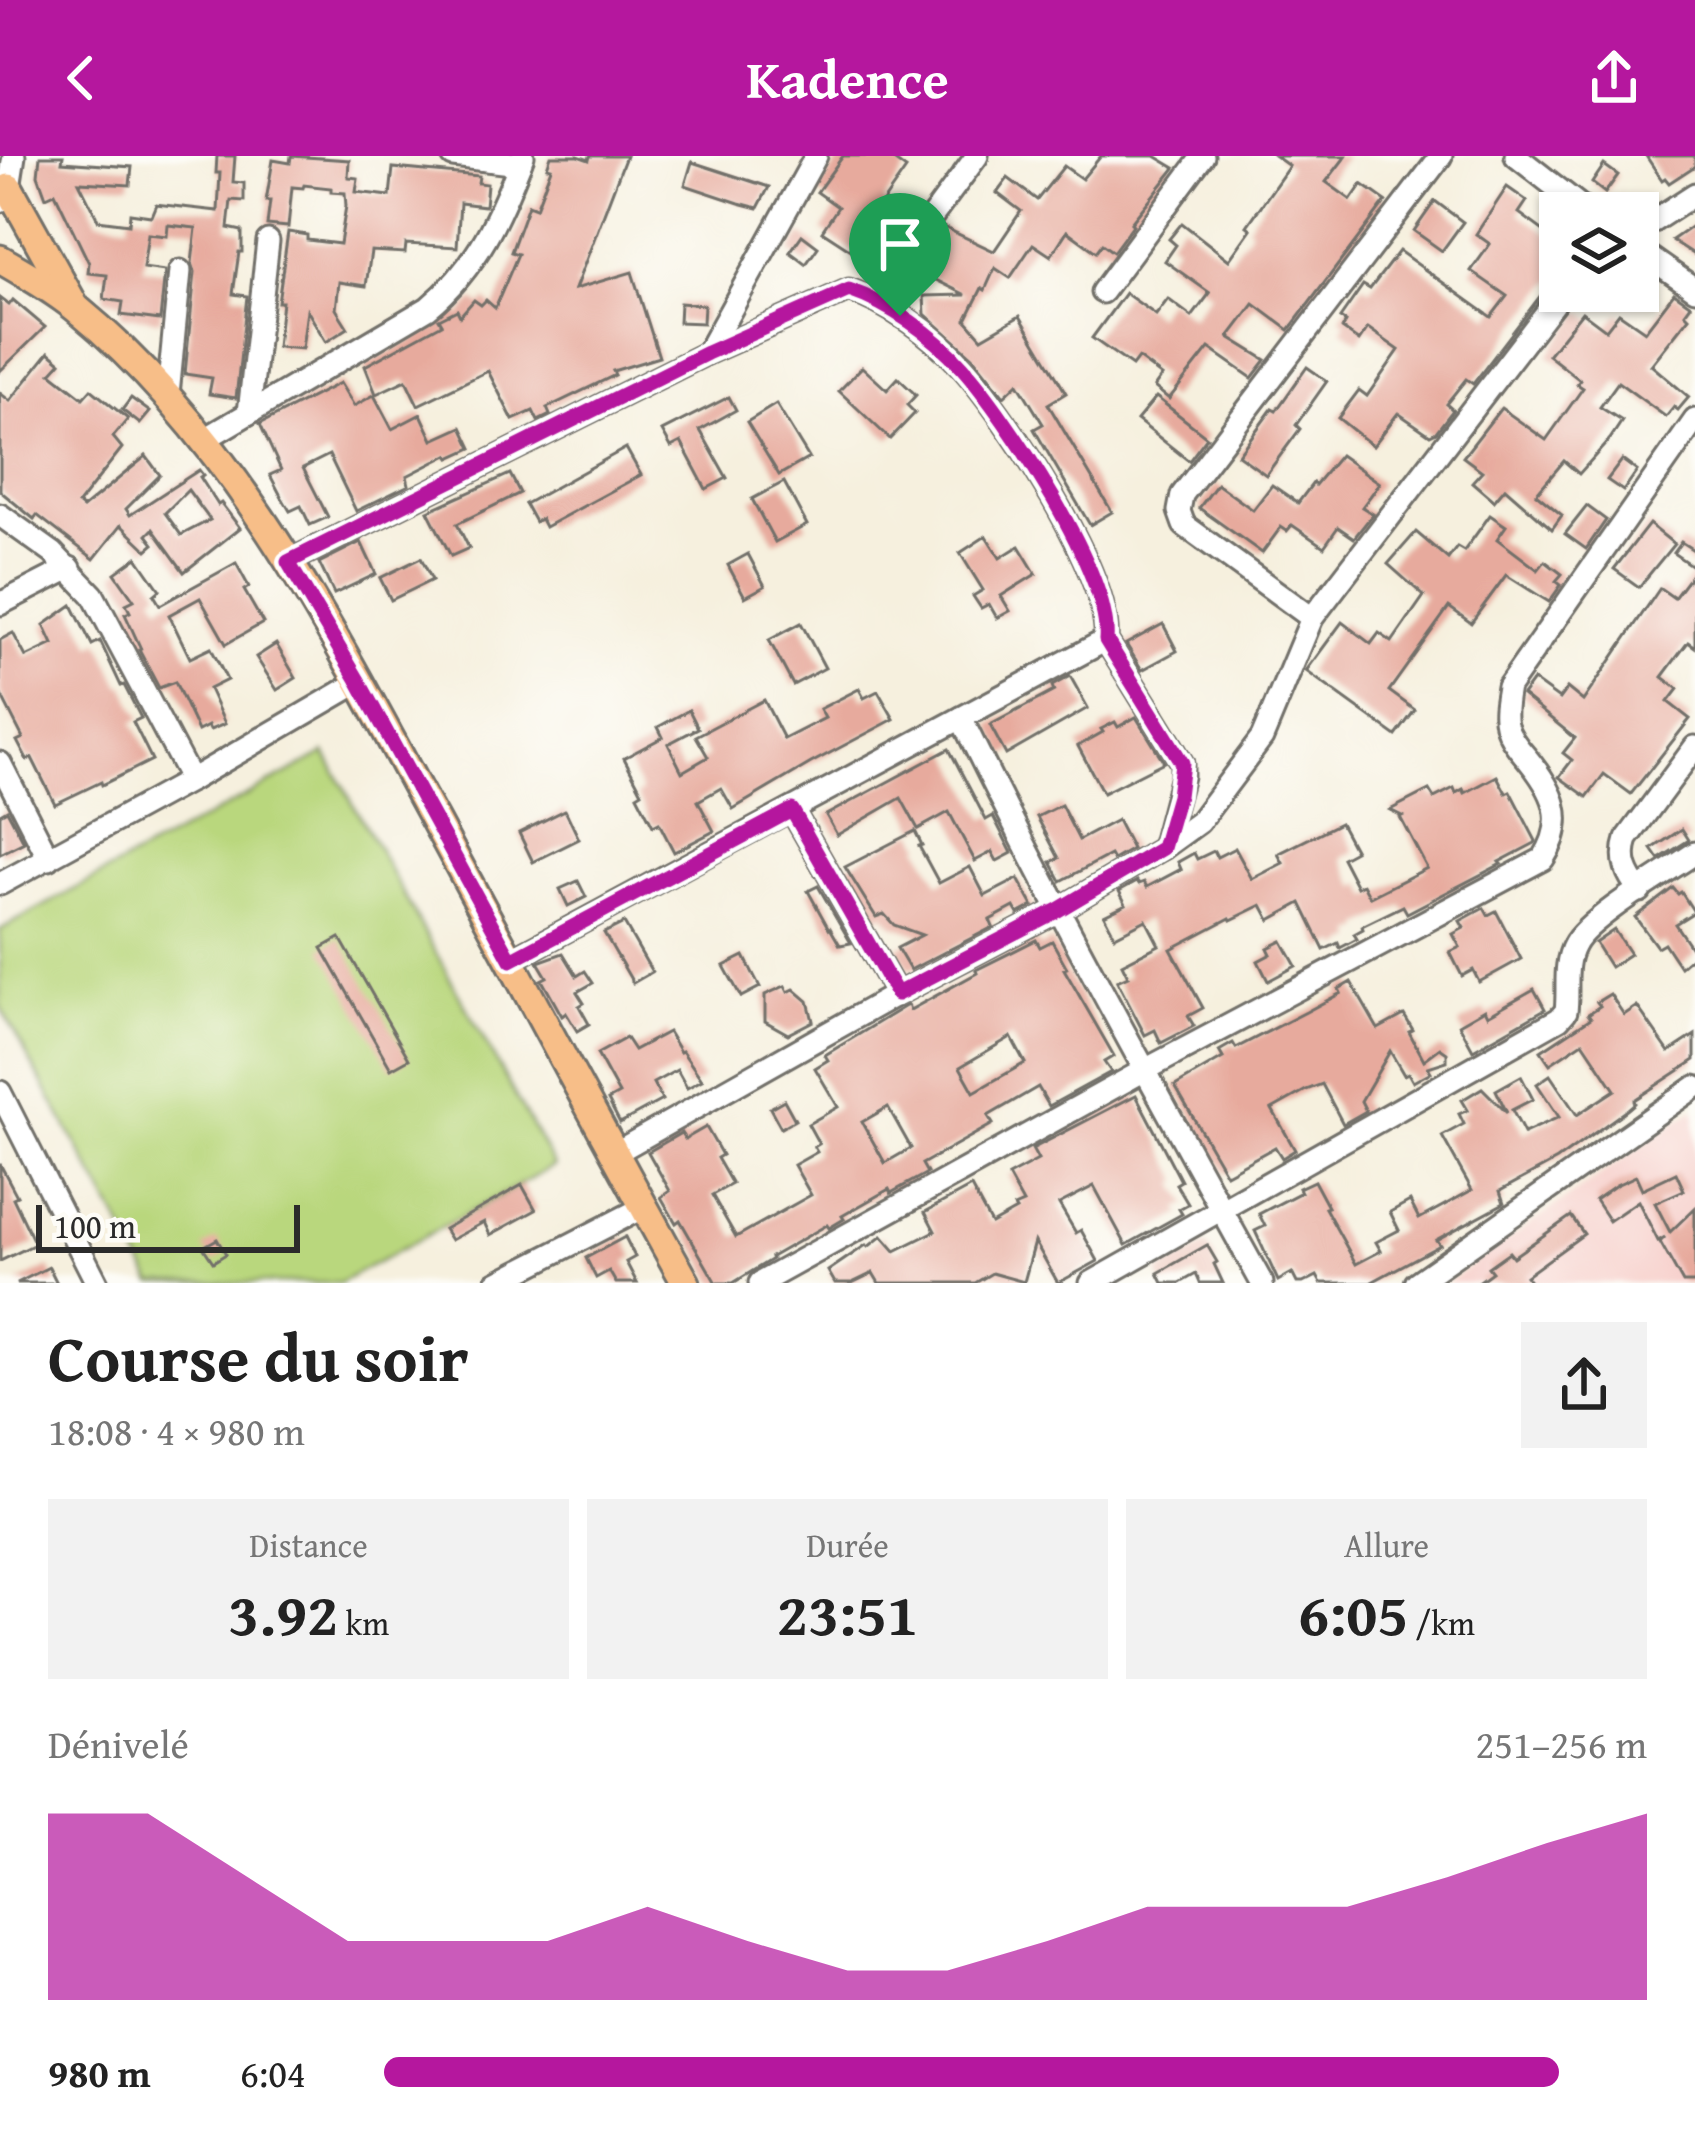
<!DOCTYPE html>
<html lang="fr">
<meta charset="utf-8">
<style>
body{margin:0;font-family:"Gentium Book Plus",serif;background:#f2f2f2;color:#222;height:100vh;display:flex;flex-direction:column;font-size:45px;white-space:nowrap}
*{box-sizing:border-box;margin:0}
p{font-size:39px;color:#767676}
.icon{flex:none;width:66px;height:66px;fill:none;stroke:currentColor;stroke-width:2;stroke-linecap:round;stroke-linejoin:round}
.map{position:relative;height:1127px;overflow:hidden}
.panel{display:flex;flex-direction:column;background:#fff;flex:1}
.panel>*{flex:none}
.controls{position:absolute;left:1539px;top:36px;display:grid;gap:24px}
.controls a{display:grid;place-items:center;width:120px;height:120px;border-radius:0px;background:#fff;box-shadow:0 3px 9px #0004;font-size:60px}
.scale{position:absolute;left:36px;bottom:30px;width:264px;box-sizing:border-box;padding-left:12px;border:6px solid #2b2b2b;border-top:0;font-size:33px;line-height:42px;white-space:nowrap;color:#2b2b2b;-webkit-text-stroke:9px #fdfcf7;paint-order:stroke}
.pin{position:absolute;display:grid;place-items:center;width:102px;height:102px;color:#fff;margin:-123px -51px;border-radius:50% 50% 50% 0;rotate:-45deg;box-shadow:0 0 12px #0007}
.pin .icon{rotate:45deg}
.round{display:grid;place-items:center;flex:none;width:126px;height:126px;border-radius:0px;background:#f2f2f2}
.overview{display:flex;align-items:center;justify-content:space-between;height:204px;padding:0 48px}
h1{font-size:66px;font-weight:800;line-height:90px}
.metrics{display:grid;grid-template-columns:repeat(3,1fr);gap:18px;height:204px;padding:12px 48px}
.metrics div{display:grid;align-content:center;border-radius:0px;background:#f2f2f2;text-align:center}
.metrics b{font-size:60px;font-weight:800}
.metrics small{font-size:33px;font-weight:400}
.metrics p{font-size:33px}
.chart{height:336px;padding:24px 48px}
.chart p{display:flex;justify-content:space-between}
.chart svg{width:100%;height:216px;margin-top:12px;fill:#b5179e;opacity:.7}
ul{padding:0 48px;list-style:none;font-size:39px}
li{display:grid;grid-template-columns:192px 144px 1fr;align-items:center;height:90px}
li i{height:30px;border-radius:15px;background:#b5179e}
header{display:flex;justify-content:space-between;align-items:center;height:156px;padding:0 48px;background:#b5179e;color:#fff;font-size:54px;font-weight:800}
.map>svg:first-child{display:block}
.built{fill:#f7d0cc}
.green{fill:#b9d77d;stroke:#728154;stroke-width:3}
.building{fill:#e7aa9d;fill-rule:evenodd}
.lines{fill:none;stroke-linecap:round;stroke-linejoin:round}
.minor-casing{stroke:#72706a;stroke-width:27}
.major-casing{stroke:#72706a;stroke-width:33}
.minor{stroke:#fff;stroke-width:21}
.major{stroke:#f7be88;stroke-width:27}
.route-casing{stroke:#fff;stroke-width:24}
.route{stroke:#b5179e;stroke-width:15}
</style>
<header><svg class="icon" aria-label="back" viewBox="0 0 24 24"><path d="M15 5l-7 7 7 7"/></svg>Kadence<svg class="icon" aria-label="share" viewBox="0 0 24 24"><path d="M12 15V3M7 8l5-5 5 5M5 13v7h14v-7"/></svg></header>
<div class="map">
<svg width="1695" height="1127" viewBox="0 0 1695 1127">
<rect width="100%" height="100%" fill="#fdfcf7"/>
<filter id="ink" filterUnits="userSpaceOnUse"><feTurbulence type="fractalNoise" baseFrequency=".00833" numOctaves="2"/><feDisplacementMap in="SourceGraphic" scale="24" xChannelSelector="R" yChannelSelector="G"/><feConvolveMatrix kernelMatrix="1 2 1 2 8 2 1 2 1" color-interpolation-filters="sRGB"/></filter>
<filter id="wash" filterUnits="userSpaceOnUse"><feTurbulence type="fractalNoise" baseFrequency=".004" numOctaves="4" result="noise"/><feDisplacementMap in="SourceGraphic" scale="48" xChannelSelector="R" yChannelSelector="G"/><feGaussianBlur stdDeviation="2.7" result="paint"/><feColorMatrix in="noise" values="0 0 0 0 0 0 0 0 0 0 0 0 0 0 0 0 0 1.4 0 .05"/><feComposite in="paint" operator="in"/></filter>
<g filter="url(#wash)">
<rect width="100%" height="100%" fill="#f6f0de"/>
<polygon class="built" points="1695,953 1695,1127 1446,1127"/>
<polygon class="green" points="325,597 554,1010 339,1127 153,1127 0,850 0,774"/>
<g id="blocks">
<g class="building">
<polygon points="40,0 63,0 62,6 132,11 130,29 79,26 98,64 129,68 130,57 151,60 156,48 218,55 220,17 216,17 217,0 235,0 233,26 244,27 244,45 231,44 228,72 242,75 242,96 239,96 233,138 247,140 236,242 209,238 212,222 185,218 195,116 192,107 196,72 168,69 167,80 148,78 143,112 165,115 160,164 121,159 123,146 104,143 107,119 88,117 89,107 55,37 46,41 38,19"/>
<polygon points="291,0 349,4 348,21 358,22 356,36 390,40 393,12 479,20 478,27 487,28 485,50 460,47 457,91 406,88 405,97 371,95 366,130 339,126 336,153 348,172 326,186 307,154 302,193 277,191 282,146 278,146 288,76 307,79 307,84 340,88 346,50 345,37 331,36 331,32 304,29 303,32 292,31 288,71 267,69 270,45 266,45 273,4 290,7"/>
<polygon points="551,0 578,0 589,4 590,0 626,0 575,133 632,116 659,201 613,215 615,219 547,252 550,259 538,265 533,255 513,264 488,215 418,249 406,224 376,238 365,210 442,168 439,163 457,154 460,160 474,144 481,149 486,144 495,152 518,98 511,96 528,49 536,52 551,12 547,11"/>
<polygon points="843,0 888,0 906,13 883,46 910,63 899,79 895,77 874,109 822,75 838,51 817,36"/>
<polygon points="1101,0 1155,0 1175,12 1131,67 1133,69 1113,96 1102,88 1096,96 1067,75 1051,100 1033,88 1010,122 995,112 985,134 982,132 966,164 982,182 1020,160 1066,237 1048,248 1112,356 1090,369 1034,273 1043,268 1018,227 1004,240 973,201 925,158 924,140 966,139 916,114 926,94 943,71 994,95 1021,55 997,37 1008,22 1037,44 1064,10 1082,23"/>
<polygon points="1275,0 1346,0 1326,26 1351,44 1362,28 1386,45 1289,174 1254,148 1229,181 1266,204 1252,222 1209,192 1169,243 1154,231 1162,220 1138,202 1132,210 1092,182 1125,137 1156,159 1168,143 1192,161 1210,137 1165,105 1176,89 1169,83 1182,67 1229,104 1251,73 1247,70 1289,10"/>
<polygon points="1646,0 1695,0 1695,10 1669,27 1665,22 1662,24"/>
<polygon points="692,6 769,31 758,52 739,47 685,29"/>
<polygon points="1604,9 1618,19 1605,37 1592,27"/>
<polygon points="1507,31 1527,45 1519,57 1560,87 1560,121 1551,126 1473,228 1466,223 1446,248 1453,254 1436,276 1430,279 1398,257 1373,290 1338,262 1359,234 1367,240 1399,194 1368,172 1359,185 1342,173 1346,166 1340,162 1363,129 1370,133 1399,95 1491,161 1507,140 1471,115 1490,88 1476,78"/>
<polygon points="1435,45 1463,66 1442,95 1414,75"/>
<polygon points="1695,68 1695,99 1672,84"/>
<polygon points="802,79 818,91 806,108 790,96"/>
<polygon points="1674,137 1691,149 1685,157 1689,161 1651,209 1689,241 1678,254 1674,251 1666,261 1618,226 1600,251 1622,265 1610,283 1579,318 1564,305 1536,338 1562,359 1552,373 1505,332 1494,345 1472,326 1482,315 1463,301 1501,252 1546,284 1583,232 1577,228 1580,224 1548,199 1582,156 1606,174 1619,157 1645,175"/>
<polygon points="0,142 9,149 13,144 45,171 0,215"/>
<polygon points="680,147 704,149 703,167 679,166"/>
<path d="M49,196L61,206L51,217L83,242L91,233L128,263L113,281L122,292L78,348L83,352L146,300L160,319L126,353L130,359L199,314L203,319L200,321L218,349L221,347L240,372L184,416L153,373L147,379L154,388L147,394L121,369L94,403L37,359L34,363L0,335V237L10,245ZM188,334L210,364L181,379L165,357Z"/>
<polygon points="862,211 887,234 898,222 916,239 907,249 915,257 890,283 839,235"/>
<polygon points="1307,211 1327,225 1296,269 1300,273 1266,319 1238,299 1272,253 1276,255"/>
<polygon points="340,227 354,250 374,239 392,273 421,258 433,284 462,271 472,292 450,302 448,299 407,320 409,329 356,355 329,299 303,312 328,361 310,369 301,350 290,355 281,340 270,319 281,314 260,268"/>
<polygon points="729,241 736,254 700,274 727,322 706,333 681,286 671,291 662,275"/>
<polygon points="1156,241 1207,281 1189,305 1137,264"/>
<polygon points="131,242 150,256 140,268 122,254"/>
<polygon points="776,248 809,302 779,319 747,266"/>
<polygon points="626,292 641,319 545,371 541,363 535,366 525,348"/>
<polygon points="1340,299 1380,327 1362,351 1373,358 1354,382 1338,371 1324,391 1292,369 1287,375 1281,371 1262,397 1199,352 1217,328 1253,354 1272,329 1298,347 1313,327 1315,329"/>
<polygon points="1622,304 1637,315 1623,335 1607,324"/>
<polygon points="510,318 520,337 457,368 469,392 451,400 428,355"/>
<polygon points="784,326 807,369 775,386 752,343"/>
<polygon points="1587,350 1606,364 1586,393 1565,378"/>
<polygon points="1490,359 1506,370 1497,383 1538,414 1545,405 1562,418 1556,425 1561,429 1549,446 1506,419 1471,467 1449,451 1389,535 1415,554 1396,580 1306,515 1342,466 1371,488 1379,477 1392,486 1424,440 1388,408 1416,376 1448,403 1457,391 1464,395"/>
<polygon points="1649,368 1674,388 1639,431 1614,413"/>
<polygon points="986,380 1000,402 1019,390 1036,418 1001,440 1010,455 997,462 989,448 981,452 973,440 983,434 960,397"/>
<polygon points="361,386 376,418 334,438 319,407"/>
<polygon points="1681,386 1695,395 1695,412 1673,397"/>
<polygon points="748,398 765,430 745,441 728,409"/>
<polygon points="137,401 160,434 154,439 160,449 236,407 249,431 244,434 263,467 226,488 200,442 169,459 190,502 211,492 227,524 209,533 225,568 210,574 208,570 198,575 175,526 159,532 139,494 141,493 125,458 130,456 126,448 134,444 115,417"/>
<polygon points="421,402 432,424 391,444 380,422"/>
<polygon points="1695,414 1695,491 1688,486 1662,521 1678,533 1668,546 1690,563 1631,638 1604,618 1587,641 1559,621 1572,604 1563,597 1575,582 1522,539 1533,524 1559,543 1567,532 1583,545 1660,432 1674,442"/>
<polygon points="72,449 92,489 100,485 121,530 124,529 141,562 133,566 152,604 102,629 101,626 55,648 32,602 27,604 17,585 23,582 0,537 0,484 13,477 26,501 53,488 44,469"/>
<polygon points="801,467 825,512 793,529 769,484"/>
<polygon points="1163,468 1177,495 1142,514 1126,488"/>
<polygon points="276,488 296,522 277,534 256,501"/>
<polygon points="1070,520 1088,552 1006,599 990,569 1054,535 1052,530"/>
<polygon points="859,533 864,542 878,535 894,563 811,607 733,653 721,632 698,645 714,675 674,696 659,667 653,670 637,639 642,636 624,602 663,581 658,571 689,554 698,572 668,588 682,616 708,601 696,580 764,544 784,583 825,562 820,553"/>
<polygon points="1136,561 1164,606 1103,637 1078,590 1103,576 1101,573 1115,566 1118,571"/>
<polygon points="949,593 986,664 993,660 1012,697 997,705 992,696 975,705 949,656 918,673 901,642 837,679 826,659"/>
<polygon points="1497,620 1506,637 1510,635 1536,685 1535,687 1499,706 1501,708 1407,757 1403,750 1362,770 1363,773 1354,778 1357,783 1340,792 1338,787 1324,794 1301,747 1270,764 1262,749 1231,764 1230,762 1171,793 1203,852 1188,860 1194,870 1161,887 1155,874 1145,879 1117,825 1128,820 1122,808 1159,789 1146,764 1115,780 1104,759 1126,748 1119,735 1137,725 1139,728 1144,726 1147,731 1181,713 1178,706 1194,697 1197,703 1214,695 1217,701 1235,692 1252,723 1283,707 1278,698 1340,667 1355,695 1342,702 1357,731 1363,728 1370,741 1427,712 1400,661 1402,660 1390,654 1429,634 1434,642 1454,632 1456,637 1463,633 1465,637"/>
<polygon points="1061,649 1079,684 1117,664 1132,693 1113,704 1110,699 1061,725 1051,706 1059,702 1037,661"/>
<polygon points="7,654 24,686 0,698 0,658"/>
<polygon points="565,654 579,683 533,706 519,677"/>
<polygon points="1682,673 1689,684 1659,703 1652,693"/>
<polygon points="915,675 922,689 919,690 939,727 970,711 985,740 1018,723 1033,750 1018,758 1014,751 990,764 993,771 910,814 897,792 922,779 894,769 884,758 876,761 845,711"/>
<polygon points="578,725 586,741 568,750 560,733"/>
<polygon points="818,730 851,787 840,789 830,772 829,773 808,735"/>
<polygon points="1673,732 1678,738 1681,736 1694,756 1675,768 1695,798 1680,811 1664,787 1657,791 1635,761"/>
<polygon points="1484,752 1488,759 1496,755 1521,803 1479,826 1473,814 1462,820 1450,796 1460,791 1453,778 1464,772 1460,765"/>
<polygon points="624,767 652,816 633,827 604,777"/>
<polygon points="1614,774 1630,798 1610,811 1595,787"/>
<polygon points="340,782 409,903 391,913 322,792"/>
<path d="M1036,784L1040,791L1052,785L1067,812L1064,813L1114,900L1104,906L1111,916L1049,950L1038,931L988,960L993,968L922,1008L927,1017L891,1037L889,1033L842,1060L844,1063L829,1072L827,1069L771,1101L772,1103L733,1127H716L680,1064L676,1067L661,1041L670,1035L648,996L681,977L685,983L706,971L722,999L717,1002L732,1028L712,1039L736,1081L811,1039L794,1009L817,996L814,991L819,988L808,968L838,951L815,912L828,904L825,899L904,851L908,849L910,854L977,817L976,814ZM1011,881L1025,907L974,936L960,911ZM888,951L911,992L885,1007L862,966Z"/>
<polygon points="1282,785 1296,810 1268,825 1258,805 1271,798 1268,792"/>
<polygon points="563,797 577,820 585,815 593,827 577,836 584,847 579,850 589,868 577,875 566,857 562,860 543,826 541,824 547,821 538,806"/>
<polygon points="744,800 760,831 741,841 724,810"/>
<polygon points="1351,826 1378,873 1404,859 1413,874 1409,876 1424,904 1440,892 1447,897 1447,905 1428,911 1431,916 1413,926 1408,917 1404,919 1390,895 1361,945 1366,955 1343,968 1322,928 1306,934 1272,953 1295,994 1282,1002 1275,991 1226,1018 1175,930 1223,902 1219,895 1233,887 1236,892 1306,856 1341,837 1339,833"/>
<polygon points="785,830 788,836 794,833 808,845 813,865 788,878 765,865 765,839"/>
<polygon points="1534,833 1545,853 1473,894 1459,868 1485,853 1488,859"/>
<polygon points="1610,838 1624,859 1637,850 1669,896 1695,879 1695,904 1634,944 1635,947 1628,953 1557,1004 1500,1035 1504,1047 1436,1084 1440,1089 1370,1127 1321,1127 1317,1120 1303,1127 1297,1127 1292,1117 1278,1125 1255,1075 1265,1070 1259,1058 1301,1036 1299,1032 1314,1025 1328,1051 1325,1052 1356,1108 1381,1095 1376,1086 1399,1074 1390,1056 1410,1045 1419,1063 1472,1034 1442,980 1464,968 1459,958 1468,954 1462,944 1482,932 1507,957 1496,934 1521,920 1533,943 1512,954 1524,977 1559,961 1537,928 1550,919 1577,959 1615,934 1583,886 1550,908 1541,895 1591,862 1588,858 1600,850 1597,846"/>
<polygon points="668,876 680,896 682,895 702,924 687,932 677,914 653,927 662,944 620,967 608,944 619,938 597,898 626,882 634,894"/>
<polygon points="1136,939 1181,1025 1176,1028 1188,1048 1179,1053 1182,1058 1126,1089 1094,1030 1059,1048 1076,1077 1081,1074 1098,1105 1058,1127 1035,1086 1024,1126 992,1117 975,1127 879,1127 873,1117 852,1127 835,1127 828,1115 866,1089 868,1091 882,1080 895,1095 935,1075 925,1056 971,1031 991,1068 1016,1054 1014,1051 1023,1047 1008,1020 1038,1004 1032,993"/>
<polygon points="784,944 795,964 781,972 770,952"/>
<polygon points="0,1008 17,1040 13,1042 35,1088 0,1105"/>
<polygon points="1676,1017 1684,1034 1655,1047 1670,1076 1695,1052 1695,1127 1683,1127 1660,1086 1665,1081 1658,1085 1638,1045 1609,1065 1595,1044 1616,1029 1636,1020 1642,1033"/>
<polygon points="522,1029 536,1054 490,1079 484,1066 451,1084 444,1073"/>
<polygon points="1571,1060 1584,1078 1526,1120 1531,1127 1477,1127 1492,1116 1488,1111 1509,1096 1513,1101"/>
<polygon points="625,1081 635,1101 626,1106 637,1127 616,1127 609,1115 596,1122 586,1102"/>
<polygon points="217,1083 226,1098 213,1106 203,1091"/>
<polygon points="1207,1089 1217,1106 1214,1108 1223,1127 1200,1127 1196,1118 1180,1127 1163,1127 1158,1117"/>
<polygon points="49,1111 57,1127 17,1127"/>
</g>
</g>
</g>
<g filter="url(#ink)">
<use href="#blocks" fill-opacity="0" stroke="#72706a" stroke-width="3"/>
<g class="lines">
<g class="minor-casing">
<g id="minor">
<polyline points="453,0 520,8"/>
<polyline points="1516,0 1589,57"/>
<polyline points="0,45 9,32 14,0"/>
<polyline points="1638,75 1695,38"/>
<polyline points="1638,93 1695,133"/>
<polyline points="1102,136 1203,0"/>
<polyline points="872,142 977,0"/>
<polyline points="707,197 816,0"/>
<polyline points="168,239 180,115"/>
<polyline points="249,257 268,85"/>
<path d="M205,283L428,152C478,111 500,59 523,0"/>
<polyline points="0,359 53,397 93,439 191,624"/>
<path d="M288,406L707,197L849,134C890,148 932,178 962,211C1006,260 1112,419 1106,484L1182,607V620L1163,692"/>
<polyline points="0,448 70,412"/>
<polyline points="1312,462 1184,369 1179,355 1182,339 1441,0"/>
<path d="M961,562C1055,754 1159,940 1262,1127"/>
<polyline points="0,607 49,703"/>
<polyline points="792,654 897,838"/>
<polyline points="0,728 191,624 359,526"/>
<path d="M1640,735C1627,719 1620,704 1627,683L1695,591"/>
<polyline points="511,804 1106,484"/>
<polyline points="0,936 97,1127"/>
<polyline points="615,997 897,838 1058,754 1163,692 1199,666 1262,582 1312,462 1563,135"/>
<polyline points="496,1127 644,1051"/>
<path d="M760,1127L1143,915L1543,703C1569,663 1554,635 1526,601C1518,592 1509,580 1506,569C1503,557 1506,543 1508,531L1695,264"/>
<path d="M1091,1127L1559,863L1566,855C1569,833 1563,809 1574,789C1587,763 1667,716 1695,697"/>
<polyline points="1416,1127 1695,931"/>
</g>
</g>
<g class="major-casing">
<g id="major">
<polyline points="9,32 73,147"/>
<path d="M0,103C26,118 54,134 76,152C239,286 335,482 434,663C518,818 600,973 686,1127"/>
</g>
</g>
<use href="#minor" class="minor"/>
<use href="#major" class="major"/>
</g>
</g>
<g class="lines" filter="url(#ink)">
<g class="route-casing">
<path id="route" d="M849,134C890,148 933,178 962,211C1006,260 1112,419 1106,484L1182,607L1178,640L1163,692L1058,754L897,838L792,654L511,804L359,526L288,406L707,197Z"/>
</g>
<use href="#route" class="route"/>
</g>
</svg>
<div class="controls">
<a><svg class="icon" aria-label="layers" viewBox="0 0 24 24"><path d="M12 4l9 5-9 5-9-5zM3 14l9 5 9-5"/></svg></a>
</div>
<div class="scale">100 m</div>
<div class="pin" style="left:900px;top:160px;background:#1e9e55"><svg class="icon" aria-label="arrive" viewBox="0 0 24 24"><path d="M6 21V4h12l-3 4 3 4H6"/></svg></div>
</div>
<section class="panel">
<div class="overview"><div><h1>Course du soir</h1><p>18:08 · 4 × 980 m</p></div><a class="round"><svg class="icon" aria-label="share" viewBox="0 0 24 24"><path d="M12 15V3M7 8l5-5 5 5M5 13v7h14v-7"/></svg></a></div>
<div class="metrics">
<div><p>Distance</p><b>3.92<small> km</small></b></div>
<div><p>Durée</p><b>23:51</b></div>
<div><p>Allure</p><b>6:05<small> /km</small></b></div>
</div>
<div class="chart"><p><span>Dénivelé</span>251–256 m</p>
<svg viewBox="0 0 160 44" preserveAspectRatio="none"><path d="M0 44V6L10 6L20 19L30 32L40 32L50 32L60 25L70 32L80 38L90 38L100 32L110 25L120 25L130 25L140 19L150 12L160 6V44z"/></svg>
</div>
<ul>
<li><b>980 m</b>6:04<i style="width:93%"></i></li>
</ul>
</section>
